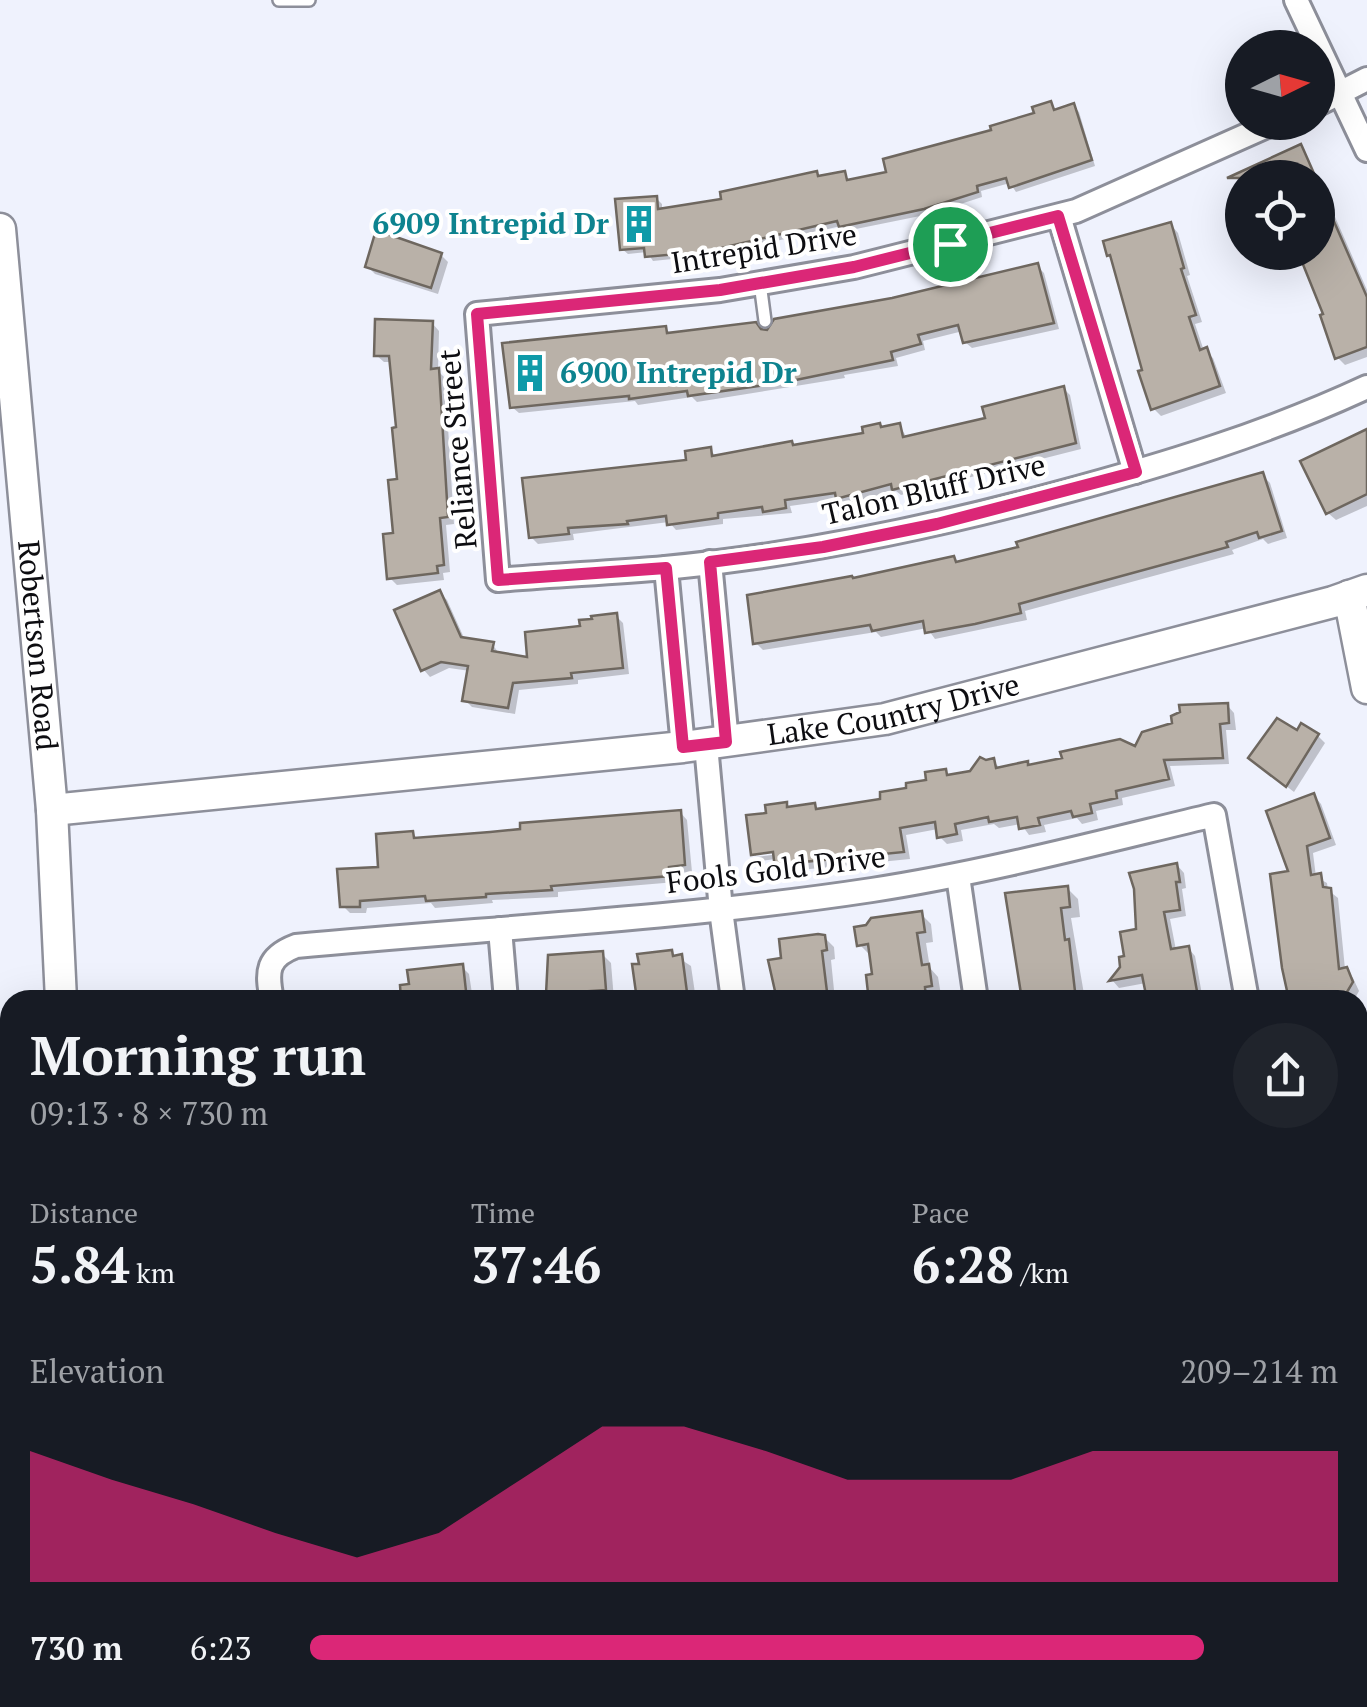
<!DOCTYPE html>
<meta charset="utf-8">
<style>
body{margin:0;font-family:"PT Serif",serif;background:#20242c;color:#f1f3f6;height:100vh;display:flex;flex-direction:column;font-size:38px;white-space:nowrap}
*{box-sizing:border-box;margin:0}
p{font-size:32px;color:#9ea1a6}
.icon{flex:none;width:55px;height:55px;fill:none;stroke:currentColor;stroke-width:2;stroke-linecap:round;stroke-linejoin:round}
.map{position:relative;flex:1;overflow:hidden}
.panel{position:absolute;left:0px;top:990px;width:1368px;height:718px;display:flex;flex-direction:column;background:#171b24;border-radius:30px 30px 0 0;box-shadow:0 10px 40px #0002}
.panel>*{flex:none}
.needle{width:65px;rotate:85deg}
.tools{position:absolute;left:1225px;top:30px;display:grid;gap:20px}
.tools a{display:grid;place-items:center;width:110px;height:110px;border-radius:50%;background:#171b24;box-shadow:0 10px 40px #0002;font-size:50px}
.pin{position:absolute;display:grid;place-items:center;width:85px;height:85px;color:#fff;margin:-42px;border:5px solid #fff;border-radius:50%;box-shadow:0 2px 10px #0007}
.round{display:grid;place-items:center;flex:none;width:105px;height:105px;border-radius:52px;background:#20242c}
.head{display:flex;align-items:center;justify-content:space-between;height:170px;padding:0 30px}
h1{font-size:55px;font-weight:600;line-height:75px}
.figures{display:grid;grid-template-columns:repeat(3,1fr);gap:15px;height:170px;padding:10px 30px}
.figures div{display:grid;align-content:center}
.figures b{font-size:50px;font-weight:600}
.figures small{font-size:28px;font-weight:400}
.figures p{font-size:28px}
.chart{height:280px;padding:20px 30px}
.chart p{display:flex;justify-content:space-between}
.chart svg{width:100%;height:180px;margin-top:10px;fill:#db2777;opacity:.7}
ul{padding:0 30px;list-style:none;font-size:32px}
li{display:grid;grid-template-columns:160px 120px 1fr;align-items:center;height:75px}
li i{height:25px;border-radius:12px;background:#db2777}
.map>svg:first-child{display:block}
.shadow{fill:#0003}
.building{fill:#b9b1a8;stroke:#6e675f;stroke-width:2.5}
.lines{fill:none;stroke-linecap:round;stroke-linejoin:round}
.service-casing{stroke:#8d8f9a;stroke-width:16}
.minor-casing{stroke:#8d8f9a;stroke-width:28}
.tertiary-casing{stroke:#8d8f9a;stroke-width:35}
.service{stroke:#fff;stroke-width:11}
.minor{stroke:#fff;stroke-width:22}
.tertiary{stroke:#fff;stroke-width:30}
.route-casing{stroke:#fff;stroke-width:20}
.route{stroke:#db2777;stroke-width:12}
.labels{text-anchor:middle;stroke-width:8;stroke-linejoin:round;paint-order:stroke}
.culture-label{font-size:30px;font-weight:bold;fill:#0d838f;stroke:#fff;text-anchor:end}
.street-label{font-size:30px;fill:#0d0d11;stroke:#fff}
</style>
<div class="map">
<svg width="1367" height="1707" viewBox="0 0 1367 1707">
<rect width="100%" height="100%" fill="#eff2fd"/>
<g class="shadow">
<polygon points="1050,104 1056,109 1074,106 1079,112 1095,166 1016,192 1010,183 981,191 982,197 930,214 846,231 841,226 686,262 682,258 653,261 647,252 628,254 622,249 656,198 662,204 662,211 724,201 816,173 821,178 844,173 850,182 889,174 1037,115"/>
<polygon points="1318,178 1367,290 1367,357 1345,365 1337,357 1326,315 1307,267 1296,260 1293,252 1318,252"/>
<polygon points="1171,225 1178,233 1190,275 1187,276 1202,322 1195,324 1204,351 1213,358 1226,393 1161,416 1153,408 1106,243"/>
<polygon points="441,255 448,262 438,294 375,274 367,266"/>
<polygon points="1037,266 1044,273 1059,329 972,348 965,342 963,331 923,341 925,350 896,358 898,366 844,375 845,378 697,402 692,397 638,405 635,401 519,413 512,407 665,328 672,335 762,332"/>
<polygon points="432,323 439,331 438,371 445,378 454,524 446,525 450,572 443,573 444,580 397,585 390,578 400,481 399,429 393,362 384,362 376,355"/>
<polygon points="1064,389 1070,395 1081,449 901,495 896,491 845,504 840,499 790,506 792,513 723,519 723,524 676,530 669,522 573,534 574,540 538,544 531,537 710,450 717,457 795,447 900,426 907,438 988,420"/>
<polygon points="1367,432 1367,506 1336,520 1328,513"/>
<polygon points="1262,475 1270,483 1287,538 1268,544 1263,539 1232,550 1234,554 1025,611 1027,620 935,639 927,628 881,637 876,632 763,650 756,643 852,578 954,558 959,564 1021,549"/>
<polygon points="440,593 447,600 465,640 493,645 500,655 530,660 582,628 616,616 623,623 629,674 578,680 578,684 519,690 515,714 472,707 465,700 470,671 449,668 430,677 423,669"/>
<polygon points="1227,705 1234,713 1236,730 1226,730 1229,764 1170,766 1175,786 1122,798 1123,805 1096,811 1098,820 1082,824 1077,818 1044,825 1046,832 1029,835 1021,824 999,828 994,824 961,830 963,841 947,844 940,837 938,829 906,835 910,859 800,870 801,874 785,875 777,868 776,859 760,861 756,857 786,853 785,848 756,852 756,856 753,854 769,815 786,805 790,809 814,806 819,811 883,801 945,772 951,777 971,773 993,761 1001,769 1027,764 1031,768 1136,749"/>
<polygon points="1298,733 1318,736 1325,743 1294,792 1259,765"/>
<polygon points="1314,796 1321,804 1336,845 1313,853 1316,877 1327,883 1328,890 1338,898 1345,969 1353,978 1359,991 1354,1000 1292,1000 1291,873"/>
<polygon points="680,812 687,820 692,872 675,873 676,882 558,892 558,897 492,900 493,903 435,908 431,903 367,908 366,913 350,913 342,905 412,833 419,840"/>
<polygon points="1177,865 1184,873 1186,888 1182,889 1186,916 1170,919 1176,950 1188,948 1195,956 1203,1000 1149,1000 1146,983 1119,988 1113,981 1123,968 1139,932"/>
<polygon points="1067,888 1078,899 1080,917 1071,918 1085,1000 1026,1000"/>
<polygon points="921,914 931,924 933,942 926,943 930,968 938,977 941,995 933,996 934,1000 878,1000 869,954 859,944"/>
<polygon points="824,937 834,947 835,959 831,960 835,1000 780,1000 784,960"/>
<polygon points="671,953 691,966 696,1000 639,1000"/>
<polygon points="602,954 611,963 614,1000 555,1000 548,993"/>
<polygon points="462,967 469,974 473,1000 404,1000"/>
<polygon points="1358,1025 1365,1054 1359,1056 1362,1070 1358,1070"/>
<polygon points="1367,1144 1367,1230 1358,1207 1358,1148"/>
<polygon points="1358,1425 1367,1439 1367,1532 1364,1533 1358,1527"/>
<polygon points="1358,1649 1364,1658 1367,1656 1367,1707 1338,1707 1333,1698 1358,1698"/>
<polygon points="468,1698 527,1698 526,1707 467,1707"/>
<polygon points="845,1698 981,1698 961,1707 825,1707"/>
<polygon points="1157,1698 1214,1698 1220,1707 1169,1707"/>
</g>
<g class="building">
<polygon points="1051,101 1054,110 1074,103 1092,160 1009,188 1006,178 977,186 978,192 924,209 839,227 837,221 678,258 677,254 645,257 644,248 620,250 615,199 657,196 658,209 721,199 720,192 817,171 818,176 845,171 847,180 886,172 883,159 991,130 990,126 1034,113 1032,107"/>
<polygon points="1301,144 1316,178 1227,178"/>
<polygon points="1318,185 1367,297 1367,347 1335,359 1320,315 1323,314 1298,252 1318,252"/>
<polygon points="1171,222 1184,268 1181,269 1196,315 1189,317 1200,350 1207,347 1220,386 1151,410 1138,371 1142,370 1110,255 1107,256 1103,241"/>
<polygon points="376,230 442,253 431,288 365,267"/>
<polygon points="1038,263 1054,323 963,343 958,325 918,335 921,344 891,352 893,360 786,382 688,396 687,391 629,399 629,396 510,408 502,343 666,326 667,333 756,322 761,329 767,330 774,319 892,298"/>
<polygon points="375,319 433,321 431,369 439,368 448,517 440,518 444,565 437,566 438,573 387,579 383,534 393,533 388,480 397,479 392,428 396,427 389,356 374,356"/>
<polygon points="1064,386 1076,443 892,490 891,484 836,499 835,493 785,500 786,508 763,512 762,507 718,513 718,518 667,525 666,516 627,521 628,524 568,528 569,534 529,538 522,478 686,460 685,451 711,447 712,456 792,441 793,445 863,433 862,427 880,423 881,427 900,423 903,437 985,418 982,407"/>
<polygon points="1367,429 1367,494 1326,514 1300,461"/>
<polygon points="1263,472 1282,531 1259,538 1257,532 1226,542 1228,547 1019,604 1021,613 975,624 925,633 923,621 872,631 870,625 753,644 747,595 852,576 853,578 954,556 956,562 1018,547 1016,542"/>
<polygon points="440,590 461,637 494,642 492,651 527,657 525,632 580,626 579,620 592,619 591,616 617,613 623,668 571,673 572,678 513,683 508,708 462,701 468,666 441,662 421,671 394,610"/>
<polygon points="1228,703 1229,723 1220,724 1223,758 1164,760 1169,779 1116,791 1117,798 1090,804 1092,813 1073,817 1071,811 1038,818 1040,825 1019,829 1017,817 989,822 988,817 955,824 957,834 937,838 935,822 900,828 904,852 794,863 794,867 775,869 773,852 751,855 746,815 766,813 765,805 787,802 787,807 815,803 816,809 880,799 880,792 906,788 906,783 926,780 925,772 946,769 947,775 970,771 980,757 986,760 994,758 996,768 1028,761 1028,765 1062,758 1060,752 1120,739 1135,746 1142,732 1172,723 1171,716 1180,712 1179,705"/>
<polygon points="1277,718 1297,730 1301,723 1319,734 1286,787 1248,758"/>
<polygon points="1314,793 1330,838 1307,846 1311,875 1321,873 1323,887 1331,888 1339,969 1347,967 1353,982 1347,992 1349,1000 1289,1000 1282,968 1270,874 1288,871 1266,811"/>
<polygon points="681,810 685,865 669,867 670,876 551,886 552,890 486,894 486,897 426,901 425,896 360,901 360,907 340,907 337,869 378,867 376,834 413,831 414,838 490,832 520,829 520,823"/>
<polygon points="1177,863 1180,882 1176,882 1180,910 1164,912 1171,949 1189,946 1198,997 1192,1000 1147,1000 1142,975 1109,981 1120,967 1119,957 1124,956 1120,932 1136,929 1134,889 1129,873"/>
<polygon points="1068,886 1070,907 1061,908 1065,940 1069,939 1076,1000 1022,1000 1005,893"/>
<polygon points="922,911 925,932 917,933 922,965 929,964 932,986 925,987 926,1000 876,1000 868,993 866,975 872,974 868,944 857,946 854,927 866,925 871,918"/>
<polygon points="818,934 825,935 827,950 822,951 828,1000 777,1000 768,960 781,958 779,939"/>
<polygon points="672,950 673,956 682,954 688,1000 637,1000 632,964 639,964 637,954"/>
<polygon points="603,951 606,990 578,992 579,998 551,1000 550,994 546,994 548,955"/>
<polygon points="463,964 467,1000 401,1000 400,985 409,984 407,970"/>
</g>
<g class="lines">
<g class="service-casing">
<g id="service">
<polyline points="279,0 309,0"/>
<polyline points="760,283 765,321"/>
</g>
</g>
<g class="minor-casing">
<g id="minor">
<polyline points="1296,0 1367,150"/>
<polyline points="1318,104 1367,79"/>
<path d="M1276,122L1076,211L854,267L720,290L477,314L498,580C554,575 610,573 665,568C798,555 930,528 1059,493C1164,465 1268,433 1367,387"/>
<polyline points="1059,216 1135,472"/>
<polyline points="710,562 727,742"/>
<polyline points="666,568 683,747"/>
<polyline points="706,745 721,910 733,1000"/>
<polyline points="958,876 976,1000"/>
<polyline points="500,929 506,1000"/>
<path d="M272,1000C266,971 267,957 296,946C488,928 681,919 872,890C988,872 1101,842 1214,815L1247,1000"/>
<polyline points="1358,1108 1367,1105"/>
<polyline points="1358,1327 1367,1347"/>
<polyline points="1358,1375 1367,1370"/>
<polyline points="299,1698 299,1707"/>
<polyline points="565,1698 565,1707"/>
<polyline points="1266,1698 1271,1707"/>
</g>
</g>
<g class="tertiary-casing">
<g id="tertiary">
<path id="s1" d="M0,229L52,810L61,1000"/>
<polyline points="1349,596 1367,688"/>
<path id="s2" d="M52,810L683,747L885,719L1333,602L1367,590"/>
<polyline points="110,1698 111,1707"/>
</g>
</g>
<use href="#service" class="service"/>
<use href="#minor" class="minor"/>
<use href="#tertiary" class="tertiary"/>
</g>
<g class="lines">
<g class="route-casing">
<polygon id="route" points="1058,216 1136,472 937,524 823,547 710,562 726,742 683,747 666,568 498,580 477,314 720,290 854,267"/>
</g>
<use href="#route" class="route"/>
</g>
<defs>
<g id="building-bare" transform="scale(3)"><path d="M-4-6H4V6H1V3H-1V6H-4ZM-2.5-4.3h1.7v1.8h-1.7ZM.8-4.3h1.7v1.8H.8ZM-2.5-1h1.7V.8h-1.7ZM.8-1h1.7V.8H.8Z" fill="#0f9aa8" stroke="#fff" stroke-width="2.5" paint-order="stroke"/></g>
</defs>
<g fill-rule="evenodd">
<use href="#building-bare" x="639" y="224"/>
<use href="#building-bare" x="530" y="373"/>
</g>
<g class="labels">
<g class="culture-label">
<text x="609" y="234">6909 Intrepid Dr</text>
<text x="560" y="383" text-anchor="start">6900 Intrepid Dr</text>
</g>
<g class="street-label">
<text transform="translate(764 249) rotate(-9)" y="10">Intrepid Drive</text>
<text transform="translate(458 449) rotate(-95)" y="10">Reliance Street</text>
<text transform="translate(934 490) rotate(-13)" y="10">Talon Bluff Drive</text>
<text dy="10" stroke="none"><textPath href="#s1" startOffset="418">Robertson Road</textPath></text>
<text dy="10" stroke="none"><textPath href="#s2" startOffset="848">Lake Country Drive</textPath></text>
<text transform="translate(776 870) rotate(-7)" y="10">Fools Gold Drive</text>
</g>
</g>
</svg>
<div class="tools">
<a><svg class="needle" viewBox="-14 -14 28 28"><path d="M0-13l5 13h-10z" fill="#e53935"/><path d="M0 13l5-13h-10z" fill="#9ea1a6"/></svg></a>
<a><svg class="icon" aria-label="locate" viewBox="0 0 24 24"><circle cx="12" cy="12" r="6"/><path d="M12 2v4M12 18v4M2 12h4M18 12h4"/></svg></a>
</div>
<div class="pin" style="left:950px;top:244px;background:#1e9e55"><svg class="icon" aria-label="arrive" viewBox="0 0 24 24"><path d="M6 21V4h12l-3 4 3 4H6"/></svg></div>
<section class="panel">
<div class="head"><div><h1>Morning run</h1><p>09:13 · 8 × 730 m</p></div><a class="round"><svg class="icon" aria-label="share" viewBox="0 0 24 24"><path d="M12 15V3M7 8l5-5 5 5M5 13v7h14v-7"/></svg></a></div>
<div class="figures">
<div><p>Distance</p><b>5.84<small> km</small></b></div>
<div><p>Time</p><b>37:46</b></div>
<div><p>Pace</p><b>6:28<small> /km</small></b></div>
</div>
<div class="chart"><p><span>Elevation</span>209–214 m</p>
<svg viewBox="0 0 160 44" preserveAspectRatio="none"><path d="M0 44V12L10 19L20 25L30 32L40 38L50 32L60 19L70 6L80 6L90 12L100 19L110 19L120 19L130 12L140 12L150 12L160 12V44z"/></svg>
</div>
<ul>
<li><b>730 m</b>6:23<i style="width:87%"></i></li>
</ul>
</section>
</div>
